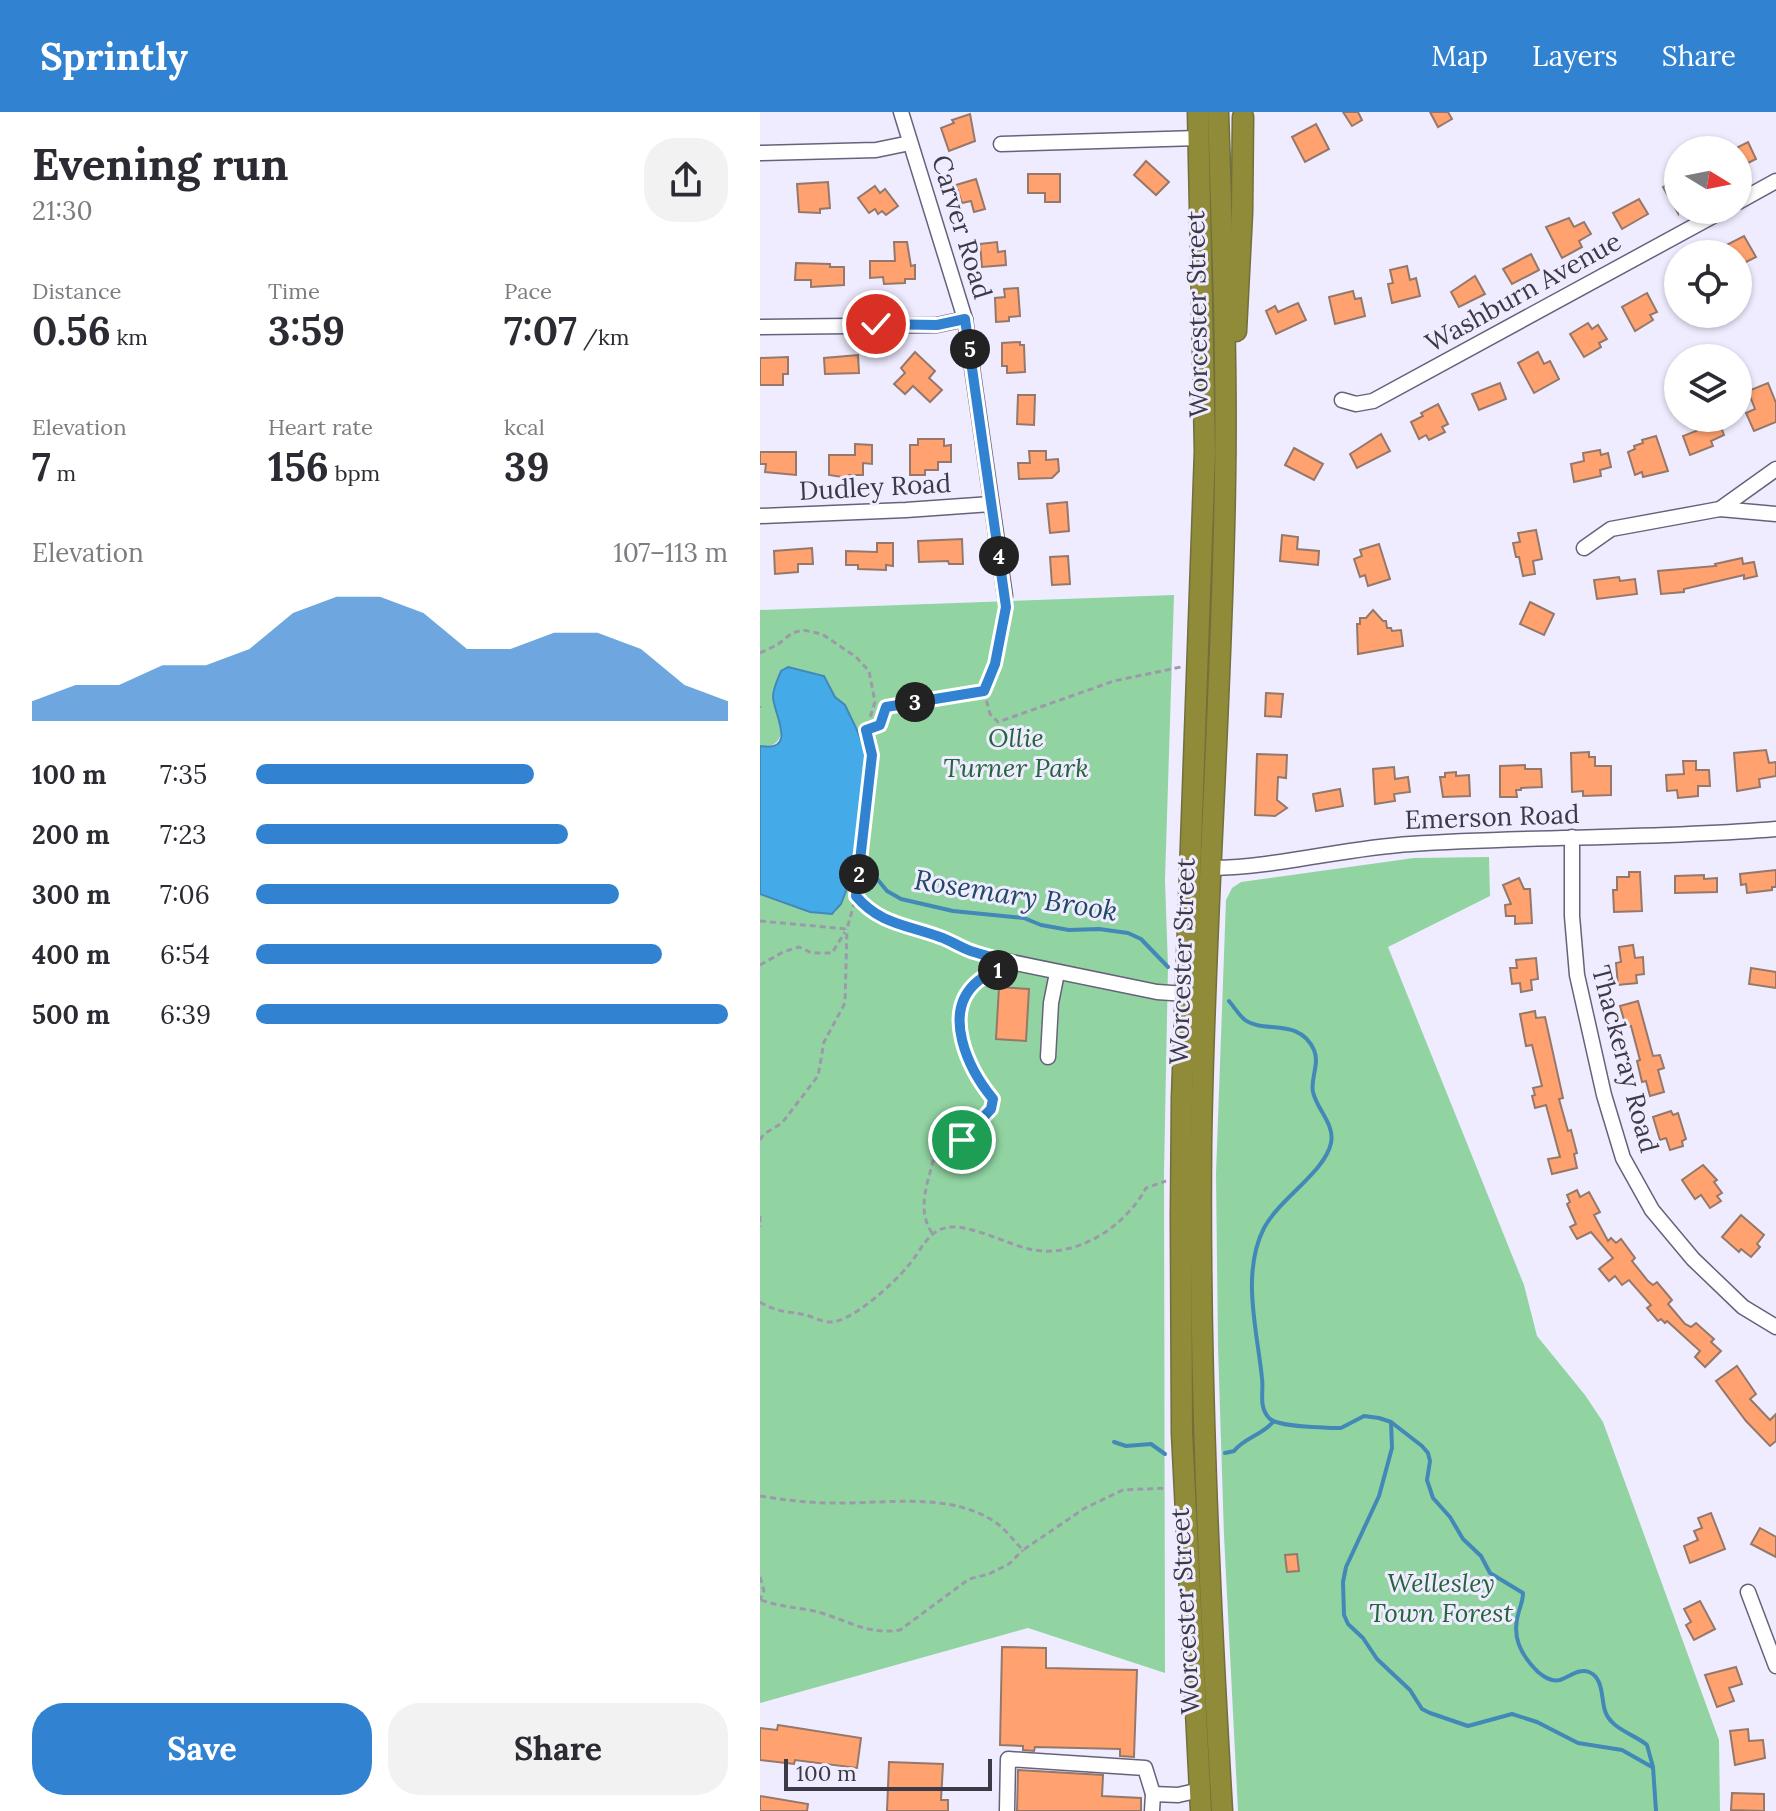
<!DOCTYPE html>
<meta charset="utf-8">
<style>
body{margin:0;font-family:Lora,serif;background:#f2f2f3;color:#2b2b33;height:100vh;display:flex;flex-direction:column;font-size:30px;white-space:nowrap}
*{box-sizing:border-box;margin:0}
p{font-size:26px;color:#7c7c81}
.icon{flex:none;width:44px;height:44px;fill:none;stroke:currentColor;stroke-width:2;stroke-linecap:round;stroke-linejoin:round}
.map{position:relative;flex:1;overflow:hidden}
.details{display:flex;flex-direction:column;background:#fff;width:760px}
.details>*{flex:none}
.needle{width:52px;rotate:100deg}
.fabs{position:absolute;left:904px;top:24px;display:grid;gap:16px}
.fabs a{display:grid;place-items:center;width:88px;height:88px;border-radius:50%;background:#fff;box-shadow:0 2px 6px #0004;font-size:40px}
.scale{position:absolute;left:24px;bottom:20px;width:208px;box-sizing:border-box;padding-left:8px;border:4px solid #3c3a46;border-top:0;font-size:22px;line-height:28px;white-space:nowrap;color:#3c3a46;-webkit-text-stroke:6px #efecff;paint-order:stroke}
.pin{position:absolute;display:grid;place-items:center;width:68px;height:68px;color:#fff;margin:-34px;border:4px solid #fff;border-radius:50%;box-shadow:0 2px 8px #0007}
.km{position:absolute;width:40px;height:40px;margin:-20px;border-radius:50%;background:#222;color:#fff;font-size:22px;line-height:40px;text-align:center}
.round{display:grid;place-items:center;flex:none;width:84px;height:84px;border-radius:32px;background:#f2f2f3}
.overview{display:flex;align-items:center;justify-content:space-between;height:136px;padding:0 32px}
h1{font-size:44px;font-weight:700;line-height:60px}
.metrics{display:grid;grid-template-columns:repeat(3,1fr);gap:12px;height:136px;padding:8px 32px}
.metrics div{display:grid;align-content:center}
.metrics b{font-size:40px;font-weight:700}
.metrics small{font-size:22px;font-weight:400}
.metrics p{font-size:22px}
.chart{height:224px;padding:16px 32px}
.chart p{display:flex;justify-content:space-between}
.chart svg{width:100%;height:144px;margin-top:8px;fill:#3183d2;opacity:.7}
.primary-button{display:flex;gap:16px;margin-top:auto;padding:16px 32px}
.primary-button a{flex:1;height:92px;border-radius:32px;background:#3183d2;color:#fff;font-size:32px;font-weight:700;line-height:92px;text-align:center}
.primary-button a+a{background:#f2f2f3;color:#2b2b33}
ul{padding:0 32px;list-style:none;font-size:26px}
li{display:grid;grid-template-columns:128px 96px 1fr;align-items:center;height:60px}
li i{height:20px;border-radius:10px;background:#3183d2}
header{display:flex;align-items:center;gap:48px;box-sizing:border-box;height:112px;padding:0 40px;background:#3183d2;color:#fff}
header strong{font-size:38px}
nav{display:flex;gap:44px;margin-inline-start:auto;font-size:28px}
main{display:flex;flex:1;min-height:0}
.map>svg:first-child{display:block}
.green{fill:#91d4a2}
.water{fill:#44abe8;stroke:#4289b7;stroke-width:2}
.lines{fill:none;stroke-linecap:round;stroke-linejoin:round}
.stream{stroke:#4289b7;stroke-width:4}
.building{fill:#ffa26f;stroke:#95786a;stroke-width:2}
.minor-casing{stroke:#67627c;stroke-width:17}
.highway-casing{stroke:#726f3d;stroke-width:23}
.path{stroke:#9c9aaa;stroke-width:3;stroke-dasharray:6 4;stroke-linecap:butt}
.minor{stroke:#fff;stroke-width:14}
.highway{stroke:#8f8b38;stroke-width:20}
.route-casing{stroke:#fff;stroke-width:16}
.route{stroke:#3183d2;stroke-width:10}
.labels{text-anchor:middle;stroke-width:6;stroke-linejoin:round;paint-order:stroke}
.street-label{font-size:26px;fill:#3c3a46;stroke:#efecff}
.park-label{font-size:26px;font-style:italic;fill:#24643a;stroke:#efecff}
.water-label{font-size:28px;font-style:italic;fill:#204963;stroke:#efecff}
</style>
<header>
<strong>Sprintly</strong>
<nav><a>Map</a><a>Layers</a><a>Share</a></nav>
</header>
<main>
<section class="details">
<div class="overview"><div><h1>Evening run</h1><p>21:30</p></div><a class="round"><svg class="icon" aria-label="share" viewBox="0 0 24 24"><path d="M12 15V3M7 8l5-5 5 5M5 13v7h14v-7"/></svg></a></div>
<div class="metrics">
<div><p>Distance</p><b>0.56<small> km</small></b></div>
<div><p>Time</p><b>3:59</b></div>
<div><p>Pace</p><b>7:07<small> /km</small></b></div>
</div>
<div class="metrics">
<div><p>Elevation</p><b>7<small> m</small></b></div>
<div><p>Heart rate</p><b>156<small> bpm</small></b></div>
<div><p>kcal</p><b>39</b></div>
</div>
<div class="chart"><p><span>Elevation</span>107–113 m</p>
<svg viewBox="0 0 160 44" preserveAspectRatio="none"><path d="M0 44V38L10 33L20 33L30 27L40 27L50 22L60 11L70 6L80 6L90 11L100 22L110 22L120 17L130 17L140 22L150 33L160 38V44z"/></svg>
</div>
<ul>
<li><b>100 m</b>7:35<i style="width:59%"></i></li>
<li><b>200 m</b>7:23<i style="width:66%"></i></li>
<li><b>300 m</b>7:06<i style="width:77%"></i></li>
<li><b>400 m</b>6:54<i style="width:86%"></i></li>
<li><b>500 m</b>6:39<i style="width:100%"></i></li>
</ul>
<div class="primary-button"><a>Save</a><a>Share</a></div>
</section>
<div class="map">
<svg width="1016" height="1699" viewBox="0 0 1016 1699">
<rect width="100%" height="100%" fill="#efecff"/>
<g class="green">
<path d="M414,483L405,768L408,855L404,1061L405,1561L268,1516L0,1591V782L50,800L75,801L89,771L99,737L105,654L103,635L96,616L85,593L75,585L64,564L54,561L19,603C24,619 22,637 0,634V498Z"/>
<polygon points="729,745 730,784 628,835 764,1173 777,1224 825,1283 843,1310 959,1628 960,1699 478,1699 464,1424 458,1235 456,1061 466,788 472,776 481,770 654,746"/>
</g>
<path class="water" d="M28,555L64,564L75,585L85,593L96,616L104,635L105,654L99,737L89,771L81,792L72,802L50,800L0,782V634C39,641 13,600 13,585C13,576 18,567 21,559Z"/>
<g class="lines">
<g class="stream">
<polyline points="93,759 118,768 127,779 141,787 193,799 264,806 281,813 309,818 339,817 368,821 381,827 408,855"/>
<path d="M469,889C474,895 479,903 485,908C504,922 539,905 554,938C560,952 550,967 553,980C557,998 575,1012 571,1031C565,1060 519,1087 504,1116C481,1161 497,1218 502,1266C504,1280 498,1294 509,1306C516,1315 559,1315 573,1316H581L604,1304L619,1306L631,1310L662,1334L668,1341L670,1349L667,1368L673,1386L690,1405L703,1427L721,1444L730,1461L763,1481C763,1488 761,1492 759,1499C751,1524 760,1542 778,1560C784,1565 791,1570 800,1568C809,1565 819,1556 829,1560C844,1566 841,1587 845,1599C851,1617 874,1622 887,1633L893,1655L896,1699"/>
<polyline points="631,1310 632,1336 619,1384 586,1455 583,1470 584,1503 588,1512 603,1526 617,1547 650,1578 662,1597 670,1601 708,1614 752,1602 777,1610 818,1631 862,1638 892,1655"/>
<polyline points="354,1330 366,1334 391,1332 405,1342"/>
<path d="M465,1341L474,1339C484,1326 502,1323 513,1310"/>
</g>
</g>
<g class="building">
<polygon points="583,0 598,0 602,8 592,14"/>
<polygon points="670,0 688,0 692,7 678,15"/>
<polygon points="210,2 215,29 189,39 181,16 194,11 192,8"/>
<polygon points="556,12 569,37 545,50 532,25"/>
<polygon points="988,30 996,47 978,56 978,35"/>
<polygon points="386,49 409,70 396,83 374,63"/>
<polygon points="268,62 300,62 300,90 285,90 285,81 268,81"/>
<polygon points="918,66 918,101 903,75"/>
<polygon points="216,67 225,97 214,100 211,89 202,91 196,73"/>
<polygon points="68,70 70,96 60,97 60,101 39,100 37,72"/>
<polygon points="115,74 120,81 125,77 138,94 126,103 122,99 118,102 115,97 109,101 98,86"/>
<polygon points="879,87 888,102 862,117 853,101"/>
<polygon points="809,106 814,115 824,110 831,122 819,129 822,135 802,146 786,115"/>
<polygon points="984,124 996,145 984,151 981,146 978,147 978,142 949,142"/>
<polygon points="134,130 147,130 151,154 155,153 155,167 145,167 145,171 124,172 123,165 110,166 110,149 135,149"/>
<polygon points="237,130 238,140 245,139 246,153 222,155 220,132"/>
<polygon points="771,142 779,158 752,172 743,157"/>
<polygon points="36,151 70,152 70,155 84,155 84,173 51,175 51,168 35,168"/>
<polygon points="647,154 650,168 656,166 660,184 632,191 628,172 633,171 630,158"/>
<polygon points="715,164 725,182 699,195 691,180"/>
<polygon points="258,176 260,204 249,205 249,209 236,210 235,186 245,185 244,177"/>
<polygon points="593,179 595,187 601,186 605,204 575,212 569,185"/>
<polygon points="887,181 897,200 890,203 893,208 875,219 862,195"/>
<polygon points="538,191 546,208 516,222 506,199 515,194 518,200"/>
<polygon points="828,211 832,217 838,213 847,227 839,231 841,235 824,245 810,222"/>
<polygon points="260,230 260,233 264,233 265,260 247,261 247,254 242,254 242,231"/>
<polygon points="155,240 175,259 169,266 182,278 170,290 153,274 145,282 134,272 145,261 141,256"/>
<polygon points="778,240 784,252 790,249 799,267 774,281 758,251"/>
<polygon points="98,243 99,261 65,262 64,246"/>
<polygon points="28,245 28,262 23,262 23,273 0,273 0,246"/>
<polygon points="740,271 746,287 719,298 712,282"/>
<polygon points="1008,271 1016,291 1016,310 994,319 986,301 995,297 988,279"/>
<polygon points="258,283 275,283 274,313 257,312"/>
<polygon points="678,292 688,312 682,315 685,320 669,328 666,323 659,327 651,310 663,304 661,301"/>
<polygon points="959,310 964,323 951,329 953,334 930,343 923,324"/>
<polygon points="621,322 630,339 597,356 590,342"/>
<polygon points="896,324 908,359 883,365 882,360 875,363 868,340 875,337 874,334 883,331 882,328"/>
<polygon points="158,327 184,327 184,334 191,333 191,350 178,350 178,358 165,358 165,363 150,363 150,333 158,333"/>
<polygon points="95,332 112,333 112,352 103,351 103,363 89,363 89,366 69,363 69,343 95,343"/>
<polygon points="534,336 563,352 554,368 525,353"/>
<polygon points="840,338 841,343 848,341 851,355 840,358 841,364 814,370 811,352 824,349 823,341"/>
<polygon points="269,339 286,339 286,348 298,347 299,359 292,366 259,367 258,351 270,351"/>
<polygon points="0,340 36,340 36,363 5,360 6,352 0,352"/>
<polygon points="307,390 309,419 290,421 287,392"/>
<polygon points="776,418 782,447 773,449 775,462 763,464 759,445 756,445 753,431 760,430 758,421"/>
<polygon points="522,423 538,425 537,437 559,439 558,453 520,449"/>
<polygon points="202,427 203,452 189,452 188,449 159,450 158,429"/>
<polygon points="117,431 133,431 133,454 126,453 126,458 98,457 98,453 86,453 86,439 117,440"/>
<polygon points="619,432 630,467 608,474 605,463 600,465 594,447 602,444 600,438"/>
<polygon points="52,436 53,452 38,452 38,460 15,462 14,439"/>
<polygon points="308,444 310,472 292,473 290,445"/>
<polygon points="982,446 983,452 994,450 997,464 984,467 984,463 924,477 924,480 901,482 898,459 956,454 955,452"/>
<polygon points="859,465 860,469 875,467 877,482 837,487 834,468"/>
<polygon points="770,490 794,502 784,523 760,512"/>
<polygon points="613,498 623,509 626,509 627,516 631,516 632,519 641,518 643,534 598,542 597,512 600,512 600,506 606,506"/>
<polygon points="506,581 523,582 521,605 505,604"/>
<polygon points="1006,638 1009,651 1016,650 1016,664 999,667 1000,675 977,679 974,641"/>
<polygon points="829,640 829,645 835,645 835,654 851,654 851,683 823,684 823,679 812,680 811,641"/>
<polygon points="497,642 527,643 526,666 518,665 517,688 527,696 515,704 495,703"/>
<polygon points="923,649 936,649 936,658 949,658 950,674 938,674 938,684 918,686 917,678 907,679 906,663 924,662"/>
<polygon points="765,653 765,657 781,657 782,675 761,676 761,678 756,678 757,685 740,685 740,654"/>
<polygon points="634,655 635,667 648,665 650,680 634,682 635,689 615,692 613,657"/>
<polygon points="696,660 696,664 709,663 710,684 683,685 680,665 685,665 685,661"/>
<polygon points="580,677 583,694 556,699 553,682"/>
<polygon points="1016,758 1016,775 1012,775 1012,778 987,781 986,772 981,773 980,762"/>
<polygon points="869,760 880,760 882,799 854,800 853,778 857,778 857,765 869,765"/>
<polygon points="944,763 944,767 957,766 957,780 915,781 915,764"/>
<polygon points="759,766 764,777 770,777 772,811 755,812 755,804 746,804 745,793 751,792 743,773"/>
<polygon points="873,833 875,846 883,845 884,862 876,863 877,871 858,873 856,851 861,850 859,835"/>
<polygon points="776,846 778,867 771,868 772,878 761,880 760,871 752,872 750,856 757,856 756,848"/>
<polygon points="991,856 1016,860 1016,876 989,872"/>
<polygon points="239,875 269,877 266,929 236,927"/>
<polygon points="878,889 893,944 900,943 904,956 898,958 904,980 890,984 886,969 882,970 877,949 880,948 871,914 866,915 860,894"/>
<polygon points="775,899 776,906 785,905 803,986 799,987 808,1019 811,1018 817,1041 814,1042 817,1056 792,1062 788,1047 800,1045 786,993 775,996 772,984 775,983 773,976 782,974 772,933 766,934 760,902"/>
<polygon points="911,999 913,1003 918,1001 926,1027 922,1029 923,1034 910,1038 906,1026 900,1028 893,1005"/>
<polygon points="943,1053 957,1068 954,1070 962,1081 957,1084 961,1089 950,1096 941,1083 935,1087 922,1068"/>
<polygon points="817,1078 820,1085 829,1080 840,1100 834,1103 848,1129 851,1126 856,1131 861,1127 875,1146 872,1149 888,1169 893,1173 897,1170 912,1188 908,1192 925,1212 931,1215 936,1211 954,1227 951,1230 961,1239 945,1255 935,1245 940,1239 907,1209 905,1211 901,1207 898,1209 887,1196 891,1193 869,1168 862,1173 855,1164 849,1169 839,1157 853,1146 831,1120 817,1127 810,1115 816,1112 807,1092 810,1090 807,1083"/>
<polygon points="981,1103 1004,1123 997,1132 1000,1135 991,1145 981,1137 979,1140 962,1125"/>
<polygon points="977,1254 996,1282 990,1287 1010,1308 1016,1302 1016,1329 1010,1334 986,1309 956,1269"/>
<polygon points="951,1401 965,1437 930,1451 924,1434 938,1428 934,1419 942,1416 938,1406"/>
<polygon points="1000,1416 1016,1425 1016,1445 991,1432"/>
<polygon points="537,1442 539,1459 527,1460 525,1443"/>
<polygon points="940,1489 955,1517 934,1528 926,1513 931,1510 924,1497"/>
<polygon points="242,1535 286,1536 286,1556 377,1558 374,1645 360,1644 360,1637 275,1635 274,1639 263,1638 263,1634 240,1633"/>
<polygon points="976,1555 982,1572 969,1576 974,1589 957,1595 945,1563"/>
<polygon points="18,1613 101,1626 97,1656 35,1648 34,1652 0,1648 0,1616 17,1618"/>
<polygon points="988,1617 989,1629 1003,1628 1005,1646 975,1653 970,1619"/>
<polygon points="129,1650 183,1652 181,1688 188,1688 188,1699 127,1699"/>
<polygon points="258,1658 343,1663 342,1684 381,1686 381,1699 257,1699"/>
<polygon points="972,1681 1004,1682 1004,1699 971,1698"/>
<polygon points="0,1684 48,1692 47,1699 0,1699"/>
</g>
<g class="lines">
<g class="minor-casing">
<g id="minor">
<polyline points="141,0 205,207 245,484"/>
<polyline points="241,32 438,26"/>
<polyline points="0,41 116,38 150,31"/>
<polyline points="978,90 1016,69"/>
<polyline points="0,215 177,213 205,207"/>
<polyline points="582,288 596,292 613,289 964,98"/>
<polyline points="960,397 1016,402"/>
<polyline points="0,404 146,398 231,392"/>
<polyline points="824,436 851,417 960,397 1016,357"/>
<polyline points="812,725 812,804 817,863 844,983 863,1046 892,1098 933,1147 983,1195 1016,1215"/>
<path d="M452,756C519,755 584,736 651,732C773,724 895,727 1016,717"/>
<polyline points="251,850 397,880 426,882"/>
<polyline points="288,945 291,891 297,861"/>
<polyline points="988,1480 1016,1554"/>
<polyline points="393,1682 418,1683 440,1678"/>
<polyline points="247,1699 248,1647 385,1656 393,1682 392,1699"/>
</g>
</g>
<g class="highway-casing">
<g id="highway">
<polyline points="438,0 445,339 422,986 421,1103 422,1321 441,1699"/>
<path d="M458,0C462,122 467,245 465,367C462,589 444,811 441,1033C439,1256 449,1477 462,1699"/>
<polyline points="476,219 482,101 483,5"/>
</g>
</g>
<g class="path">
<path d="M0,541L17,533L32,521L43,518L62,522L96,545L109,559L115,590L106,618L112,643L96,784C119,812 149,813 180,825C201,832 219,842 240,847"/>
<polyline points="224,579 230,602 238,610 354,569 421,555"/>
<polyline points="0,594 0,596"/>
<polyline points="106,618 120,613 126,595 224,579 235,552 246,498"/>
<polyline points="0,809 87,817 96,784"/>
<polyline points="0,853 23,840 39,835 52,841 72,841 85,820"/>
<polyline points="0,1028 4,1022 22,1011 58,964 64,930 85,891 87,817"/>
<polyline points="0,1104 0,1115"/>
<path d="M172,1121C156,1097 168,1071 174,1045C194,1030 227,1013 233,987C207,957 203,935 200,896L219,869L241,856"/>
<path d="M0,1190C18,1201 28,1199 46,1203C53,1205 62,1210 70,1210C91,1211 135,1170 148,1154C162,1138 168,1116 192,1115C213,1114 248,1132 269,1137C315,1148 365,1115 386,1076L406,1069"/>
<path d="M0,1384C25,1388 49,1391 74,1391C125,1392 186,1380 232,1408C244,1415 253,1428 263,1438L325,1396L363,1378L407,1376"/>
<polyline points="0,1465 4,1479 0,1488"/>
<path d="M1,1488C18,1494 32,1495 49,1498C82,1504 104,1524 140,1518L209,1467L229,1462L249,1452L263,1438"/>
</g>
<use href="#minor" class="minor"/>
<use href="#highway" class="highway"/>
</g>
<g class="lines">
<g class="route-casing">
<path id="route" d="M116,212L177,213L205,207L246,495L235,552L224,579L126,595L120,613L106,618L112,643L96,784C119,812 148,813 180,825C192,829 203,837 214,840C226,844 239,847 251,850C241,856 228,861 218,869C180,900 209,958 233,987L231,997L202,1028"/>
</g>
<use href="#route" class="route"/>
</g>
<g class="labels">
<g class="street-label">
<text transform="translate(202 115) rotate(73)" y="9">Carver Road</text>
<text transform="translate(763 180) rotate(-29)" y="9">Washburn Avenue</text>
<text transform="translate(437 202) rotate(-91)" y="9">Worcester Street</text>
<text transform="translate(115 375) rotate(-3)" y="9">Dudley Road</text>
<text transform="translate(732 705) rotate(-2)" y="9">Emerson Road</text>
<text transform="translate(422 849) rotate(-88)" y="9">Worcester Street</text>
<text transform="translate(865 947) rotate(75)" y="9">Thackeray Road</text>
<text transform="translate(425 1499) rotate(-93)" y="9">Worcester Street</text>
</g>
<g class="park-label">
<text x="256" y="635">Ollie<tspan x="256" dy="30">Turner Park</tspan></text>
<text x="681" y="1480">Wellesley<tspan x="681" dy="30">Town Forest</tspan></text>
</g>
<g class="water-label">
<text transform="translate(256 783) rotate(9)" y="10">Rosemary Brook</text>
</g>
</g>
</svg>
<div class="fabs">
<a><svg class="needle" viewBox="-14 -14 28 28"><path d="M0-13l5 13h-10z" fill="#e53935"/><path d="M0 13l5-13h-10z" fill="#7c7c81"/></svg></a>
<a><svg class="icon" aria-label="locate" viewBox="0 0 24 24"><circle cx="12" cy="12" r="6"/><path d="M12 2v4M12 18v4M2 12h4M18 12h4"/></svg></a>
<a><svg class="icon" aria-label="layers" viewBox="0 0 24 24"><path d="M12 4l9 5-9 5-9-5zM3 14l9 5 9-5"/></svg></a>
</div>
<div class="scale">100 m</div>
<div class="pin" style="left:202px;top:1028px;background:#1e9e55"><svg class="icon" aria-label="arrive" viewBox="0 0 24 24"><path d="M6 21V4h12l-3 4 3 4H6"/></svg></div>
<div class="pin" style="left:116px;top:212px;background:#d93025"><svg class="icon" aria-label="check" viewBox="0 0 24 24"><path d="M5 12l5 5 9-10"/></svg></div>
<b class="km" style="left:238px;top:858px">1</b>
<b class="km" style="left:99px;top:762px">2</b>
<b class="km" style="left:155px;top:590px">3</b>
<b class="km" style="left:239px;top:444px">4</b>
<b class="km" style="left:210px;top:237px">5</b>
</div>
</main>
